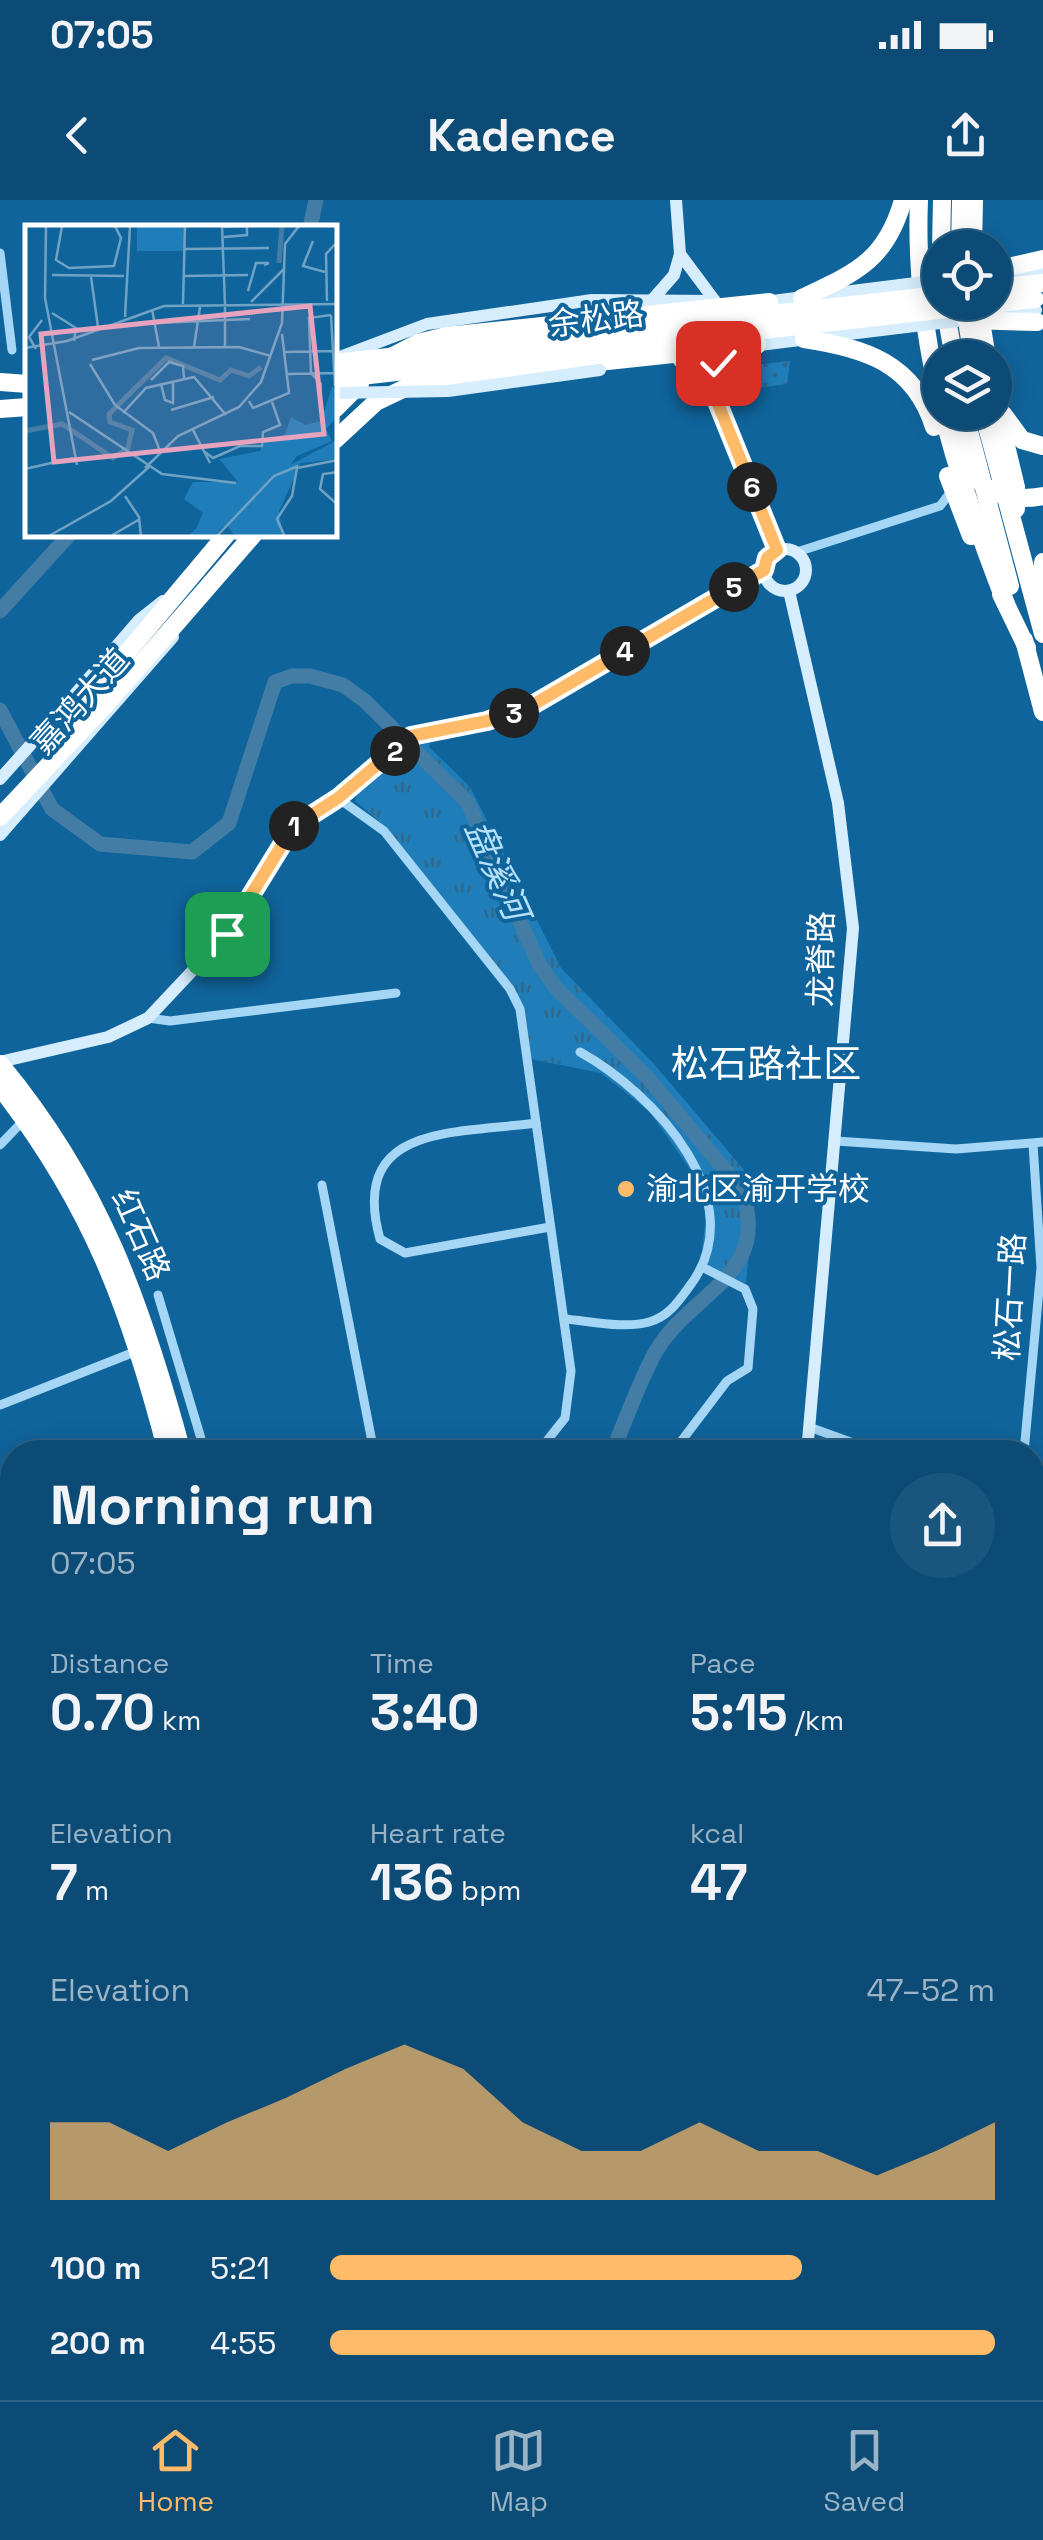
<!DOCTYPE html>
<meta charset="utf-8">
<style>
body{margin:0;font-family:"Space Grotesk","Noto Sans SC",sans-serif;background:#1a557d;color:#f1f3f6;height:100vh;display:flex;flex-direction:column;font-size:38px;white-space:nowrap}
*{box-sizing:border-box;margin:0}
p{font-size:32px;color:#9ab3c5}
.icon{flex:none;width:55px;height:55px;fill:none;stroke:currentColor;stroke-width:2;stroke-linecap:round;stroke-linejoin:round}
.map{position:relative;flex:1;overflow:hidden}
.drawer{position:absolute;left:0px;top:1240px;width:1045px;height:960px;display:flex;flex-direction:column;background:#0c4b75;border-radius:40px 40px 0 0;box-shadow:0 5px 25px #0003,0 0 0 2px #2c6387}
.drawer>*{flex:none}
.fabs{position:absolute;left:922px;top:30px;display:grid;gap:20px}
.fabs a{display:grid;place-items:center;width:90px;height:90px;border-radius:50%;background:#0c4b75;box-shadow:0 5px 25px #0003,0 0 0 2px #2c6387;font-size:50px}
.pin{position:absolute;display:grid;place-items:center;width:85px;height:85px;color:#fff;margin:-42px;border-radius:20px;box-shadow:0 5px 15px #0006}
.km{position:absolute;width:50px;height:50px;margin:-25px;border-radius:50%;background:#222;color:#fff;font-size:28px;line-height:50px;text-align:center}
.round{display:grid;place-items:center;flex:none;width:105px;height:105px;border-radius:52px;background:#1a557d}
.head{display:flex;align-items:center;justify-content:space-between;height:170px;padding:0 50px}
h1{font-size:55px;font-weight:700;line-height:75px}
.stats{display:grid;grid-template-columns:repeat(3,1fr);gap:15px;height:170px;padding:10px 50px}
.stats div{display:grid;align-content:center}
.stats b{font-size:50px;font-weight:700}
.stats small{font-size:28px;font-weight:400}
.stats p{font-size:28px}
.chart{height:280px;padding:20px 50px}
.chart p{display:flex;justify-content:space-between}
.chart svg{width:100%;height:180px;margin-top:10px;fill:#ffbb68;opacity:.7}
ul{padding:0 50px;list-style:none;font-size:32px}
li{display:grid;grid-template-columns:160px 120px 1fr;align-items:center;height:75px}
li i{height:25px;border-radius:12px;background:#ffbb68}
.status{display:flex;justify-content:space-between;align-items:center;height:70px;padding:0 50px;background:#0c4b75;direction:ltr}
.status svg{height:28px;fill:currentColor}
header{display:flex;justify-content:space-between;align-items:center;height:130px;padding:0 50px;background:#0c4b75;font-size:45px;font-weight:700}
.tab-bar{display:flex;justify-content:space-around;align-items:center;height:140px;border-top:2px solid #2c6387;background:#0c4b75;font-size:28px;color:#9ab3c5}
.tab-bar a{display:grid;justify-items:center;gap:5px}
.tab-bar .on{color:#ffbb68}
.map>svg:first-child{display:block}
.grass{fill:url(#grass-dots)}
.forest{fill:url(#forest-firs)}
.park{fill:url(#park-tufts)}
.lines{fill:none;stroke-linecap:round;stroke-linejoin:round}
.river{stroke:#437da5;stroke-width:15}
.street{stroke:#a5d6f5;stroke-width:9}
.secondary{stroke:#d5edfd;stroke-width:12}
.highway{stroke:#fff;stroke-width:18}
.secondary-bridge{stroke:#d5edfd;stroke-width:12}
.highway-bridge{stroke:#fff;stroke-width:18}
.route-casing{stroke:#fff;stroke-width:20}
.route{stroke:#ffbb68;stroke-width:12}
.poi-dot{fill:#ffbb68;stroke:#10649c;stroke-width:4}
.labels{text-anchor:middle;stroke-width:8;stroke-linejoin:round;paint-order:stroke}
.street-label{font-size:32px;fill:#fff;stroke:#10649c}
.poi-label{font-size:32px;fill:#fff;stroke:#10649c;text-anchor:start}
.water-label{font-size:35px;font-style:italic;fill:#b5e1fb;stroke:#10649c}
.quarter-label{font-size:38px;fill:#fff;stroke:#10649c}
.inset-river{fill:none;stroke:#437da5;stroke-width:5}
.inset-road{fill:none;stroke:#70a2c4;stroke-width:2.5}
.view{fill:#e7a3bd;fill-opacity:0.15;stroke:#e7a3bd;stroke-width:5}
.inset-edge{fill:none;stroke:#fff;stroke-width:5}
</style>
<div class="status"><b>07:05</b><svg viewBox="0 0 49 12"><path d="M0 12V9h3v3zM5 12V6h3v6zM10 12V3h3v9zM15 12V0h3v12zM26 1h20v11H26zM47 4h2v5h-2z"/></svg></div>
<header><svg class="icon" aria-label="back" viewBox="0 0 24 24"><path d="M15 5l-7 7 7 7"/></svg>Kadence<svg class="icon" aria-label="share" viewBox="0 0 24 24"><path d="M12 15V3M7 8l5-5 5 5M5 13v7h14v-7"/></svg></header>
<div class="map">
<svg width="1043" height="2200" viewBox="0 0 1043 2200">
<defs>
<pattern id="grass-dots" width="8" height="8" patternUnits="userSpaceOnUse" patternTransform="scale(2.5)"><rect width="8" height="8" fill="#1f7eb9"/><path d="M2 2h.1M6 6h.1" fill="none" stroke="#336888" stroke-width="1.8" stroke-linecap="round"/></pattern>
<pattern id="forest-firs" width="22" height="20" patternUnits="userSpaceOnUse" patternTransform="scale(2.5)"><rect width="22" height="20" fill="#1f7eb9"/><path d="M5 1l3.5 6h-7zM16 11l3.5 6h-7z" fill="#336888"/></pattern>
<pattern id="park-tufts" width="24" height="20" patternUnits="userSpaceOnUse" patternTransform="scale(2.5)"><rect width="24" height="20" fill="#1f7eb9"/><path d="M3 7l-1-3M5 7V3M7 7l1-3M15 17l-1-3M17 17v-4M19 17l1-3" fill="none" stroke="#336888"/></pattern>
</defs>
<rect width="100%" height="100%" fill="#10649c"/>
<polygon class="grass" points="790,161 787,184 725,192 727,180 752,165"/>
<polygon class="forest" points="0,1768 8,1851 12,1860 12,2188 101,2188 115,2200 0,2200"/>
<polygon class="park" points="431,537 429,547 470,587 561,768 653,863 756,984 746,1083 700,1065 707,1010 699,982 649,911 601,873 530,859 523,810 386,627 355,601 358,590 415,542"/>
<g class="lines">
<g class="river">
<polyline points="310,28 316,0"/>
<polyline points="0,411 69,335"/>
<path d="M0,510L52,609L100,644L192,652L229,623L275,482L292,476H310L343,485L365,501L468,603L539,764L556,788L648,878L741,989C774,1076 689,1092 655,1153C638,1184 626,1220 612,1252"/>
</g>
<g class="street">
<polyline points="0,53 12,150"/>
<polyline points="797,352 940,306 953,289"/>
<polyline points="338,598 384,631 510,789 520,809 571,1171 565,1218 538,1252"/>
<polyline points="148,818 170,821 396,793"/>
<path d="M536,923C456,934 348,923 380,1039L405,1053L550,1027"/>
<polyline points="836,941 956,949 1043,942"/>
<polyline points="0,945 23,921"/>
<polyline points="322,985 374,1252"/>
<polyline points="158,1095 205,1252"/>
<path d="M564,1119C590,1121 624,1129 649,1122C668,1117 678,1102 689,1087C755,1001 654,893 580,852"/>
<polyline points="0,1205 137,1151"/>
<polyline points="809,1227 878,1252"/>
<polyline points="673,1252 727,1181 748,1168 753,1109 745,1089 704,1068"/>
<polyline points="1024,1252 1041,1068 1033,944"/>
<polyline points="1032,1299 1043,1300"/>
<polyline points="0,1700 12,1702"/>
<polyline points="958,2188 964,2200"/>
<polyline points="439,2200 455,2188"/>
<polyline points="491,2200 493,2188"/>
<polyline points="670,2200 671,2188"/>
<polyline points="838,2200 839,2188"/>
</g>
<g class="secondary">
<polyline points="676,0 680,54"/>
<polyline points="1012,73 1043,70"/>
<polyline points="653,99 674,75 680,54 715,101"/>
<polyline points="764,102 900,85"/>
<polyline points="751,146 906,127"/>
<polyline points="337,158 427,124 592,100 714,101"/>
<polyline points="679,161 712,189 726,151"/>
<polyline points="712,189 777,350"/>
<circle cx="785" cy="370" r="21"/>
<polyline points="789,391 838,603 853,728 807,1252"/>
<polyline points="64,507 139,420 163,401"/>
<polyline points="0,579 51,522"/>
<polyline points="0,635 173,437"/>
<polyline points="0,862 108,837 148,818 227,734 293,627 338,598 411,536 487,521 536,503 764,369"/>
<polyline points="1032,1502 1043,1503"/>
</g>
<g class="highway">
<path d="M919,0C913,142 955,273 1006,404"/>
<polyline points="941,48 942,0"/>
<polyline points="960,48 961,0"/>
<polyline points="973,48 974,0"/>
<polyline points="995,70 1043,59"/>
<polyline points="995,88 1043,83"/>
<path d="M802,98C855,73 886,61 903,0"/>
<polyline points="945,108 954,158"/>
<polyline points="965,109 973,158"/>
<polyline points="979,109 987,158"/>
<path d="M804,139C865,148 914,163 934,227"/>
<polyline points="391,157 418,143 446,136 769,102"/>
<polyline points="0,182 28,184"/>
<polyline points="995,200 1016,287 1016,309"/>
<polyline points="0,209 28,207"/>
<polyline points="335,209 360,184"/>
<polyline points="964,212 1010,386"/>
<polyline points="983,212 1043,434"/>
<polyline points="1003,214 1022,240 1043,246"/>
<polyline points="335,240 376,202 420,181 757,145"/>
<polyline points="948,276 971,336"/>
<polyline points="1001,394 1027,448"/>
<polyline points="1042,405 1043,362"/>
<polyline points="1024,440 1043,512"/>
<polyline points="46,528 74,503"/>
<polyline points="48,547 226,335"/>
<polyline points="0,617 107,503 253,335"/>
<path d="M0,864C100,984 142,1104 182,1252"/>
<path d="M0,887C92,1006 130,1109 167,1252"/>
<polyline points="1032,1848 1043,1839"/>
<polyline points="1032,1871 1043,1872"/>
<polyline points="1032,1983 1043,1985"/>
<polyline points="1032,2006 1043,2008"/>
<polyline points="1032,2088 1043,2086"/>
<polyline points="1028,2188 1032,2200"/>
</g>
<g class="secondary-bridge">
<polyline points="900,85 940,80"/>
<polyline points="1003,115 1036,110"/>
<polyline points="906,127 974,119"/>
<polyline points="335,193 448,191 600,170"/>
</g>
<g class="highway-bridge">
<polyline points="966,120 1037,122"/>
<polyline points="335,163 940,95"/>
<polyline points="335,179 1035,99"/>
<path d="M948,212C962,265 979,308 1043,296"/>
</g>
</g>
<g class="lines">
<g class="route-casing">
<polyline id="route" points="227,734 293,627 338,598 411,536 487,521 536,503 764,370 767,358 777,350 712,189 718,163"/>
</g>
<use href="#route" class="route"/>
</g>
<circle class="poi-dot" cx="626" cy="989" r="10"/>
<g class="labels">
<g class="street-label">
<text transform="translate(596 119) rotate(-7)" y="11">余松路</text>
<text transform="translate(80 501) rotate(-48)" y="11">嘉鸿大道</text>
<text transform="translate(821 759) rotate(-89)" y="11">龙脊路</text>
<text transform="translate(141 1035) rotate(66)" y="11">红石路</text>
<text transform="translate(1010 1097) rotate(-87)" y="11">松石一路</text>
</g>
<g class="poi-label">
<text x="646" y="1000">渝北区渝开学校</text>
</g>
<g class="water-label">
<text transform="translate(497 670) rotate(66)" y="12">盘溪河</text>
</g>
<g class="quarter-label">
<text x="766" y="877">松石路社区</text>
</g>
</g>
<g transform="translate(25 25)">
<rect width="312" height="312" fill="#10649c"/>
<path d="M307,162H312V192L301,204L307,216L272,231L214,312L215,299L170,307L178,287L214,258L194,234L235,226L240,216L260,209L266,192L280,200L296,196Z" fill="#1f7eb9"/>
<path d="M112,1H159V26H112ZM312,215V234L276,238L254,286L258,312H211L200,298L190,312H162L178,297V288L159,274L168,257H233Z" fill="#1f7eb9"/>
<path class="inset-river" d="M254,38L257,1M0,206L37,199L88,233L103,223L107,205L85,197L84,189L141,133L195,155L206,145L224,151L236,142"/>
<path class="inset-road" d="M21,1L20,73L52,240M37,1L31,35L44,43L89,41L96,13L90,1M197,1L200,80M199,2L222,1V10L199,12M288,16L278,41L300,47M160,24L244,23M27,50L99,51M160,51L223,50M66,52L73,102M223,66L231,38H244L239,40M302,76L301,29L313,16M226,77L259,44M158,79L160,1M200,82V122M127,84L134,122M27,88L51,103L49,116M306,90L310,161M100,92L105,1M132,98L225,94M169,122L175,82M0,123L42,116L139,81L313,79M11,124L4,112L17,95M260,127L308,126M67,135L114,123L214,122L246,131M65,139L90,180L128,208L135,226M263,149L309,148M126,155L144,137L158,141L159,153M136,159L140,175L148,178V156M295,172L296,159L286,148L284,93L306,90M224,176L228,183L264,168L257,109M146,185L189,172M44,187L137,249L211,258M98,188L121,163L169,152L201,190M168,205L185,238M180,227L188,233L215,221H237L238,207L255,200L247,177M120,243L153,211L214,182L236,157L257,98L260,19L274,1M0,244L48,233M313,247L298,249L295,264L313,280M100,271L114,292L116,312M22,312L86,276L125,241M84,312L115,294M191,312L249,251L273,241M260,312L252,294L267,271L272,243L313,235"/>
<path class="view" d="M285,81L299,209L29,237L16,109Z"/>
<rect width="312" height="312" class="inset-edge"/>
</g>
</svg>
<div class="fabs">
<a><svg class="icon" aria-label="locate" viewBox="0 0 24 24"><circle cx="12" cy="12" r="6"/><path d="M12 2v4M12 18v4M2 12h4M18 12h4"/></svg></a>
<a><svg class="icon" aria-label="layers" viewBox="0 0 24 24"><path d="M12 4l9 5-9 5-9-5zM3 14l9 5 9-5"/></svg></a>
</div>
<div class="pin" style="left:227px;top:734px;background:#1e9e55"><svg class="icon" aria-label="arrive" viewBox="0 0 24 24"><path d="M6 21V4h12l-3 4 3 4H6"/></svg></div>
<div class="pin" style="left:718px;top:163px;background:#d93025"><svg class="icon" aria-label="check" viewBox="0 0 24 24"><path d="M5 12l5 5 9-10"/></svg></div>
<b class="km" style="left:294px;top:626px">1</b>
<b class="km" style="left:395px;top:551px">2</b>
<b class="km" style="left:514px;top:513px">3</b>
<b class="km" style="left:625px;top:451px">4</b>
<b class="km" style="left:734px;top:387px">5</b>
<b class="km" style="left:752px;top:287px">6</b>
<section class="drawer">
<div class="head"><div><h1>Morning run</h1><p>07:05</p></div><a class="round"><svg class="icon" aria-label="share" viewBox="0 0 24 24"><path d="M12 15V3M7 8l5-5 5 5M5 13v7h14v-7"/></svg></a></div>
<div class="stats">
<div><p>Distance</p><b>0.70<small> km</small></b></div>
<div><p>Time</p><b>3:40</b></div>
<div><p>Pace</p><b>5:15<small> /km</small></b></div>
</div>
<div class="stats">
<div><p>Elevation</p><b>7<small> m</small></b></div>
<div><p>Heart rate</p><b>136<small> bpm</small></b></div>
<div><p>kcal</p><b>47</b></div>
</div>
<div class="chart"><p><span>Elevation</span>47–52 m</p>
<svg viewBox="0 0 160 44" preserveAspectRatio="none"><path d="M0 44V25L10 25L20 32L30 25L40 19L50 12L60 6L70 12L80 25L90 32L100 32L110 25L120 32L130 32L140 38L150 32L160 25V44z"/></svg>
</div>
<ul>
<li><b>100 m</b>5:21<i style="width:71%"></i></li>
<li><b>200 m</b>4:55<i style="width:100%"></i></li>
</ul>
</section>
</div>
<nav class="tab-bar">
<a class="on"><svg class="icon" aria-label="home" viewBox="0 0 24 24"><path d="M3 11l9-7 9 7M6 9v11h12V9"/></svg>Home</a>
<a><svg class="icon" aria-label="map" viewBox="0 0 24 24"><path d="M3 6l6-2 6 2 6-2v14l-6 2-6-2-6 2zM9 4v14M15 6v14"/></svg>Map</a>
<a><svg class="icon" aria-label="saved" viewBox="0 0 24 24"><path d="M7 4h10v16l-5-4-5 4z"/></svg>Saved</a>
</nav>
